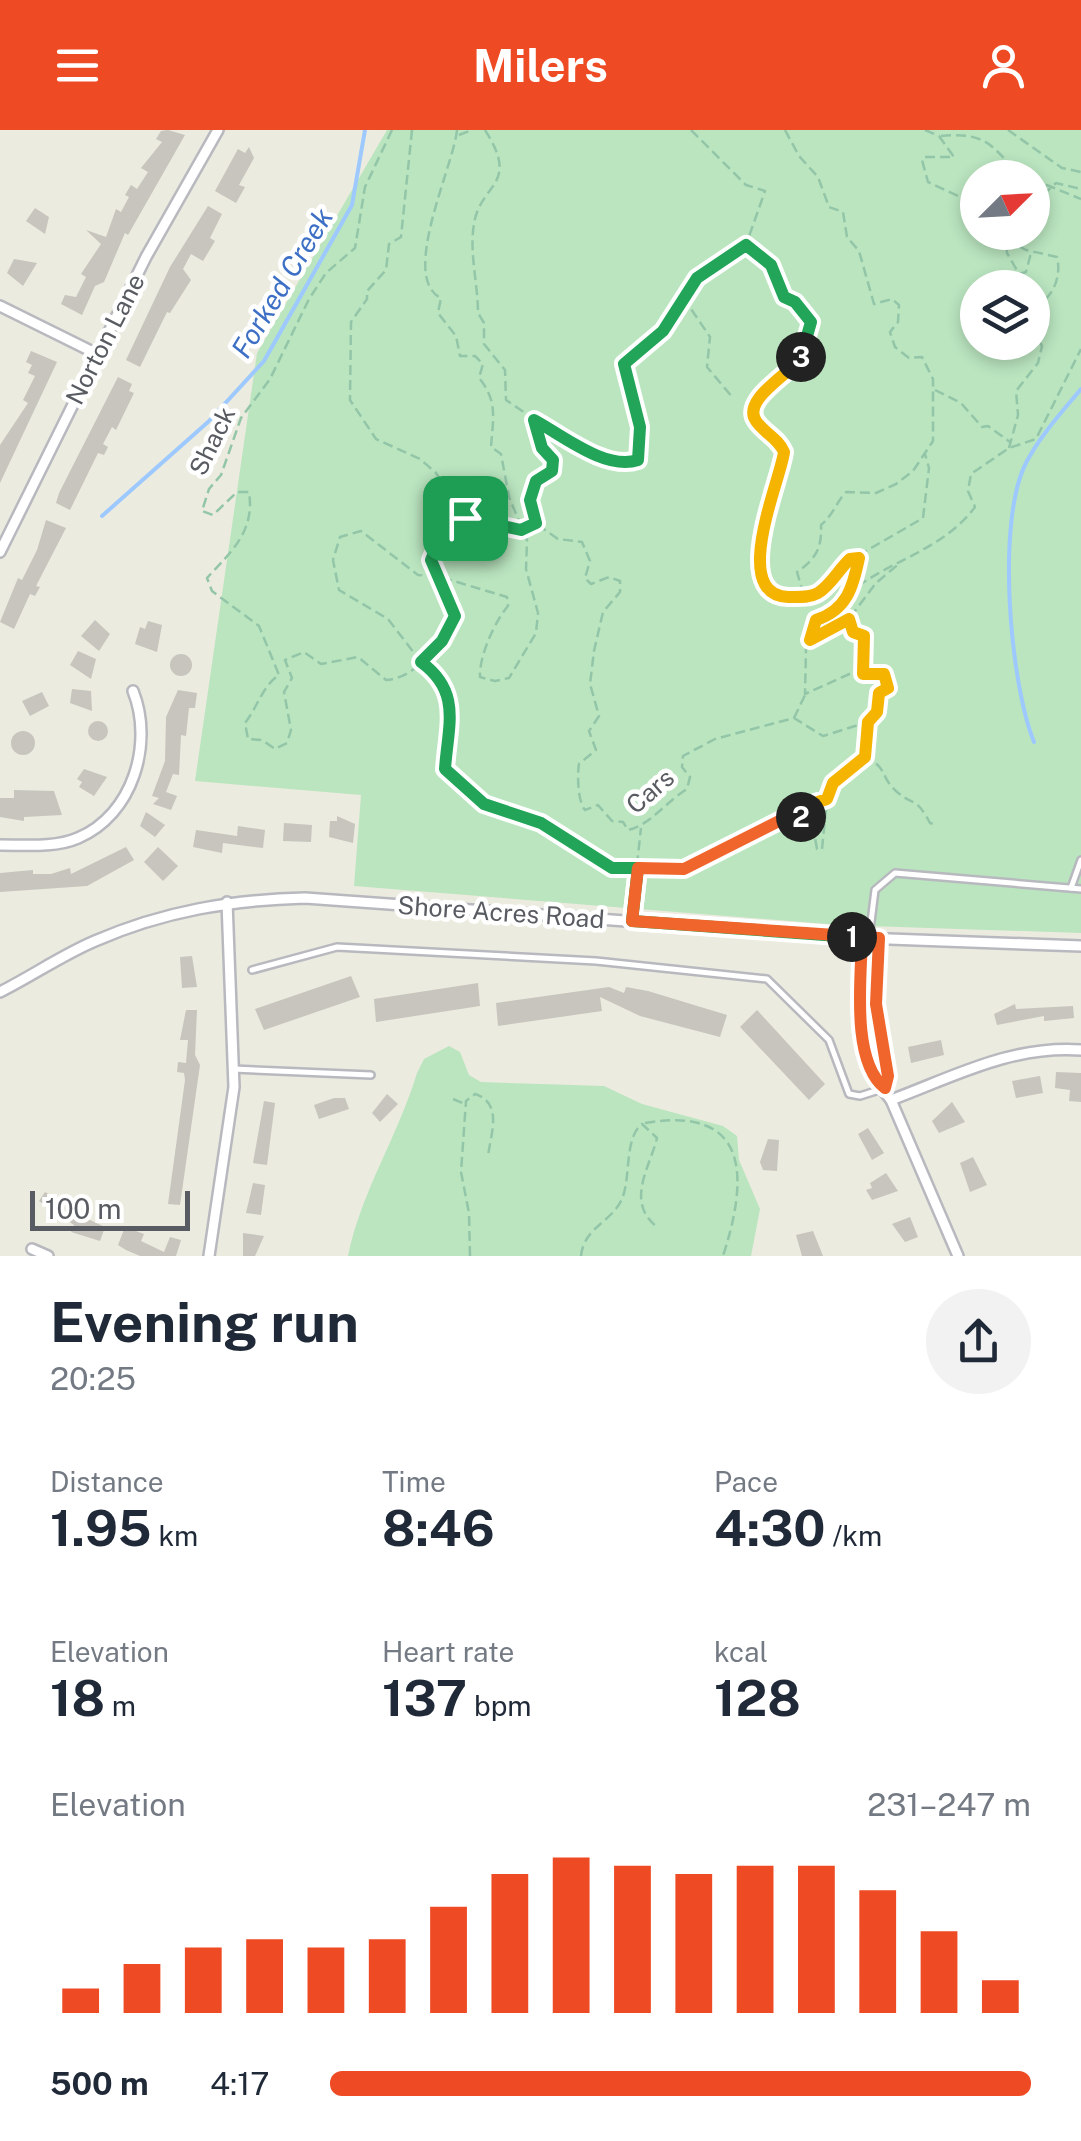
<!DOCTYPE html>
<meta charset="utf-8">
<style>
body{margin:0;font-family:"Public Sans",sans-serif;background:#f2f2f3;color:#1f2937;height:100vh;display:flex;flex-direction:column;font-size:38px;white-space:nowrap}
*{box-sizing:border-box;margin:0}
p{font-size:32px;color:#747a83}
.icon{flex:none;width:55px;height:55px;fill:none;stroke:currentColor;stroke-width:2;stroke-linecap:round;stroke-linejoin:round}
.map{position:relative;height:1126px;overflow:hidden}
.drawer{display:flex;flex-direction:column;background:#fff;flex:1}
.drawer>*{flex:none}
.needle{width:65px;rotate:66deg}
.buttons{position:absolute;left:960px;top:30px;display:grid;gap:20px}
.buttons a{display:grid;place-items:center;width:90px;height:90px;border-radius:50%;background:#fff;box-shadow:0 5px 15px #0003;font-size:50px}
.scale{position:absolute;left:30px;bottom:25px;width:160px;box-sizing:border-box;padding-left:10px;border:5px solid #585b61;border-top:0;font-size:28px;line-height:35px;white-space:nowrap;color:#585b61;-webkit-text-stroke:8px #fff;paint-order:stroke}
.pin{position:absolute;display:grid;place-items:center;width:85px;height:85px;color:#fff;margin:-42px;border-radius:20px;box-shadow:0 5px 15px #0006}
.km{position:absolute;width:50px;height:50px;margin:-25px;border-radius:50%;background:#222;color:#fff;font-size:28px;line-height:50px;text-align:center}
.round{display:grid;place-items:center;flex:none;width:105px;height:105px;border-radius:52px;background:#f2f2f3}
.head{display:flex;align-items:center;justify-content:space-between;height:170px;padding:0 50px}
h1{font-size:55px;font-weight:700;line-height:75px}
.stats{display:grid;grid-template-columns:repeat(3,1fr);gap:15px;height:170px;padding:10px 50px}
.stats div{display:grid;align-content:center}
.stats b{font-size:50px;font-weight:700}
.stats small{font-size:28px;font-weight:400}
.stats p{font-size:28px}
.chart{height:280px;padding:20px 50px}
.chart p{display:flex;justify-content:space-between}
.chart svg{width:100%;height:180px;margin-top:10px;stroke:#ee4a24;stroke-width:6}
ul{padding:0 50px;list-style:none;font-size:32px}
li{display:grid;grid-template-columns:160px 120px 1fr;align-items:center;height:75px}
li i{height:25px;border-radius:12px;background:#ee4a24}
header{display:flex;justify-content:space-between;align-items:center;height:130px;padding:0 50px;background:#ee4a24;color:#fff;font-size:45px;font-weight:700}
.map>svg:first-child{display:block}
.green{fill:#bae5bf;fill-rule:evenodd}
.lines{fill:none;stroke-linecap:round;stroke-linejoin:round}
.stream{stroke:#9dc9ff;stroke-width:4}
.building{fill:#c7c5bd}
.service-casing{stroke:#b8b9bf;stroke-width:10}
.minor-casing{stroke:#b8b9bf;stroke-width:14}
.path{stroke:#93c6a8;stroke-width:2.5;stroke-dasharray:10 5;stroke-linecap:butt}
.service{stroke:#fff;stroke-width:5}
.minor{stroke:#fff;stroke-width:9}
.split-1-casing{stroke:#fff;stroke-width:20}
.split-2-casing{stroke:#fff;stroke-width:20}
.split-3-casing{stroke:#fff;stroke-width:20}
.split-4-casing{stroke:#fff;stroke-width:20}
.split-1{stroke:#22a559;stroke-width:12}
.split-2{stroke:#f0652b;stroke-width:12}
.split-3{stroke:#f5b400;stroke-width:12}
.split-4{stroke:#22a559;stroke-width:12}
.labels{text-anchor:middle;stroke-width:9;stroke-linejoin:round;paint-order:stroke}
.street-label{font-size:25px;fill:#585b61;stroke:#fff}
.water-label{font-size:28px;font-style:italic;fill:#3d70c5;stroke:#fff}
</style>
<header><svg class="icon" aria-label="menu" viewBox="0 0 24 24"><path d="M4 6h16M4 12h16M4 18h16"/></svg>Milers<svg class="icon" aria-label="person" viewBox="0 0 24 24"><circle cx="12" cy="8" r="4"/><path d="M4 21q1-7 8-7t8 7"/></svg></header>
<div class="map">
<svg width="1081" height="1126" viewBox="0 0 1081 1126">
<rect width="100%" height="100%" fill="#ecebdf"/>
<g class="green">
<path d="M387,0H1081V803L839,795L354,756L361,665L195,651L257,223ZM978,48H1032V102H978ZM978,158H1032V212H978Z"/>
<path d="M449,916L460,922L469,945L481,952L604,956L642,974L723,996L737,1006L739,1030L760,1079L751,1126H348C361,1062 398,1006 417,943L424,929Z"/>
</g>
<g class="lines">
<g class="stream">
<polyline points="102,386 208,292 264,231 352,75 365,0"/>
<path d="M1034,612C1010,553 996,391 1026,333C1039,307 1062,282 1081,259"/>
</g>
</g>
<g class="building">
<polygon points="168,0 185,5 128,105 125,103 104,152 95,156 82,185 61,174 65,165 76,167 86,147 81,144 101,114 86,100 106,107 116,79 121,82 129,67 125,65 131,55 137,59 148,42 141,38 162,12 156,9 161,1"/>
<polygon points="249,17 254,28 239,55 245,57 236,73 215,61 238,19 245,23"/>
<polygon points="208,76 222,84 210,108 215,111 203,131 191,124 183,139 191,150 170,183 167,182 140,237 126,230 170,137"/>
<polygon points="35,78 49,87 45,104 26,91"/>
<polygon points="14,129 37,133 23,156 7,143"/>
<polygon points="31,221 57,232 0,353 0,315 28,273 23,270 35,246 28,243 32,235 26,232"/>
<polygon points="118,247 132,254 129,261 134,263 116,300 112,297 103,314 108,317 104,325 98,323 70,380 56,373 59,363"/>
<polygon points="46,390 66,398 36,456 40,457 35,466 30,464 14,499 0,492 18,448 22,450 37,420"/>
<polygon points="95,490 110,504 99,521 81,506"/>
<polygon points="148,491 162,495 157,522 135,514 140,497 145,499"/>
<polygon points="78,521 96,529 91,549 70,535"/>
<circle cx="181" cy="535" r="11"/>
<polygon points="72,559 91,561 92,581 70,573"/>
<polygon points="178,560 197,563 195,578 189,578 186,606 181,605 179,645 173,644 166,662 177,666 171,680 153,674 159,668 152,666 165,631 166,587"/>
<polygon points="42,562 49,576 30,586 22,571"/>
<circle cx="98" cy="601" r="10"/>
<circle cx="23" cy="613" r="12"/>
<polygon points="84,639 107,647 94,666 79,657 82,652 77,649"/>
<polygon points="14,660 54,661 62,685 24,687 24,691 0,687 0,668 14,668"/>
<polygon points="146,682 165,695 155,707 140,696"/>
<polygon points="337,686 355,694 353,713 329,707 330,691 337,691"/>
<polygon points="284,693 312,695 311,712 283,711"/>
<polygon points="238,696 265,700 263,718 223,713 222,723 193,717 196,700 237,706"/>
<polygon points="126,717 134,730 87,756 0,762 0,743 33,740 33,744 51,744 70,738 71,744"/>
<polygon points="158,717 178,736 163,751 144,732"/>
<polygon points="192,826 197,857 182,858 180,827"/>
<polygon points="351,846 360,867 264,900 255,879"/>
<polygon points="478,853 480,876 376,892 374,869"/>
<polygon points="609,857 624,863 626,857 648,861 727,885 720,907 640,886 600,867 602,881 498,896 496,873"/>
<polygon points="1015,874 1016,879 1073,876 1074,888 1044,891 1044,886 997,895 994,884"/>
<polygon points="186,880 197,880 195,925 200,935 180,1075 168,1074 185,950 184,943 177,942 178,932 186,933 188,910 180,910"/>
<polygon points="757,880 825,954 809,970 740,897"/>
<polygon points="941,910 944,925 911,933 908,917"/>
<polygon points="1056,942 1081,943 1081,972 1069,971 1070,960 1055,958"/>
<polygon points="1040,946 1043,963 1016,968 1012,951"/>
<polygon points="387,964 398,974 380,992 372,983"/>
<polygon points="334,968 345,968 349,979 319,989 314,975"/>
<polygon points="264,971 275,973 267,1035 253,1033"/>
<polygon points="952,972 965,992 939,1003 932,991"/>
<polygon points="868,998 884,1023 872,1030 858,1004"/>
<polygon points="768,1009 779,1010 777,1041 763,1040 760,1032"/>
<polygon points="973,1027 987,1055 970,1062 960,1033"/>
<polygon points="886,1043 898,1061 872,1070 866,1060 872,1058 870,1053"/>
<polygon points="253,1053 265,1055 261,1085 246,1083"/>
<polygon points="45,1062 71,1076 68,1080 105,1097 100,1111 71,1102 74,1095 39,1071"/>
<polygon points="910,1087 918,1107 905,1112 892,1094"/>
<polygon points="125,1097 144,1104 141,1111 164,1122 170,1107 181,1110 176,1126 140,1126 126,1120 118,1115"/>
<polygon points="813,1101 823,1126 802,1126 796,1105"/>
<polygon points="243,1103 264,1106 255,1126 243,1126"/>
</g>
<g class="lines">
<g class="service-casing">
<g id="service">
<polyline points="1071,758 1081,730"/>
<polyline points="869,808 875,760 895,743 1081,759"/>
<polyline points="252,840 337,817 596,831 767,849 829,910 849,964 860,966 882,959"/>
<polyline points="233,939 371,945"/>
</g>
</g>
<g class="minor-casing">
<g id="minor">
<polyline points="0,176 97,224"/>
<polyline points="0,422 146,127 218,0"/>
<path d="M0,715C25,715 55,718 78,708C133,685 154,613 133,561"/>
<polyline points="862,808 860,886 865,920 874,949 891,970 958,1126"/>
<polyline points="879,808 876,874 888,946 885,958"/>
<path d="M0,862C32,846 62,825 95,811C164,781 231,770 305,768L862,808L1081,816"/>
<path d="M891,970C955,946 1012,915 1081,920"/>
<polyline points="32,1119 48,1126"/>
<polyline points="209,1126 234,957 227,772"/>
</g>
</g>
<g class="path">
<path d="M392,0L365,57L355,118L326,143L309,169L270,249L241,288L221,345L209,359L202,381L213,385L237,362H249C255,401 232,421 207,448L212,461L259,496L279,545C263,555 257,578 245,593L248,609L262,610L275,619L287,613L291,600L284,562L292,548L285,530L304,522L321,534L358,527L386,550C421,547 439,511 455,486L431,429L444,399L465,388"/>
<polyline points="412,0 401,107 389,114 386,140 367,161 367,169 351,192 350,270 376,309 420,329 436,343 464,386"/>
<path d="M457,0C454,35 399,148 441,168L438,183L456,206L460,226H475L483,234L479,248C498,271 493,288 491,317L501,324L509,367L527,410L526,439L538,483L536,503L509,548L495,551L480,547C479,526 495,491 508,476L507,467L437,446L418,445L361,401L340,407L333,430L339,460L388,489L421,532L447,556L450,578L445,639L484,674L541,693L612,737L684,739L787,687L812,691L817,719H822L827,669L833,653L865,627"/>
<path d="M485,0C521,56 480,53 474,94C469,122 478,154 478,183L484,193V214L505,240L506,270L534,289L542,317L553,330L552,341L536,351L531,369L535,391"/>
<path d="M691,0L746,55L765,61L746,115L771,135L783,167L795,172L811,193C813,241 750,257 754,285C756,298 778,309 784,322C781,349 729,465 788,467C798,467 809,469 818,463C831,455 839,439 850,429H859"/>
<path d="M785,0L799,26L818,47L829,77L843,82L847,107L859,121L874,174L892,169L899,175L898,192L890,202L895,217L909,228L922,227L933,249V311L913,341L896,354L876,363L846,362C836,373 833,385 821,395C822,418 816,429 797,442L804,466"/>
<polyline points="925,0 939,6 954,27 925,27 922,30 928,52 960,67 969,88 978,95"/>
<polyline points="1008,0 1062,38 1081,42"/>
<polyline points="459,5 472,0"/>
<path d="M941,6C1000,0 993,30 1030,48"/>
<polyline points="1032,49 1081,69"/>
<polyline points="1032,75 1056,53 1081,59"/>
<path d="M993,102L1026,120L1057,127C1062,148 1052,170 1032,178"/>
<polyline points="1005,102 1007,123 1019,144 1026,142 1031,123"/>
<polyline points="683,167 710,207 707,237 733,268"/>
<polyline points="935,260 961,273 982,297 988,296 1010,312"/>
<path d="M536,290C563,306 606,341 638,330L639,297L624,234L663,201L697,148L746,115"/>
<polyline points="1009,318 1018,285 1016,261 1038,233 1042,216 1032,198"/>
<path d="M466,388L521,400L535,393L558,409L582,412L590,431L585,448L591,454L609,447L620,451V462L603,482L594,521L590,554L599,586L589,601L596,620L579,634C577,645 578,673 585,680L598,675L612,691L623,692L628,700C649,696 667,671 687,659L690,647L682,637L683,626L715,609L794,588L823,606L868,592"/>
<polyline points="854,457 859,429 866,421 923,388 929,338 925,324"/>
<polyline points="849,489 853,502 864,506 863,542"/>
<polyline points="811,509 849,489 876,453 901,432"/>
<polyline points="794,588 805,565"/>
<path d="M869,591L877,582L879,563L888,558L884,545L856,541L805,564L806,519L815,490C837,483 841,468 858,456C898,428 944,418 975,377L968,361L971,344L1009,318L1036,309L1081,219"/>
<path d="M869,595L865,627C888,637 880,647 896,661C914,677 915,665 930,693L937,695"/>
<polyline points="807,686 812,674 825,669"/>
<polyline points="632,780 641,698"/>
<polyline points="453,969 465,974"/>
<path d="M645,993C751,975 748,1049 723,1126"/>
<path d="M470,1126L469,1083L461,1042L466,971L475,964C503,973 491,1003 488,1026"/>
<path d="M581,1126C584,1097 611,1093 622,1069C631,1048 624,1008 642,994L657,1008C650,1037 625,1072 657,1097"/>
</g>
<use href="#service" class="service"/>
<use href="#minor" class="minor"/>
</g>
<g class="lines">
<g class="split-1-casing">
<path id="split-1" d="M465,388L444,399L431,430L455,486L442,511L421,532C462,562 448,595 445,639L484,674L541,693L612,738H638L632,791L852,807"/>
</g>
<g class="split-2-casing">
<path id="split-2" d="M801,687H787L684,739L638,738L632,791L879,808L876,874L888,946L885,958C851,932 861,848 862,808L852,807"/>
</g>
<g class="split-3-casing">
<path id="split-3" d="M801,687H807L812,674L827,669L833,653L865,627L868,592L877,582L879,563L888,558L884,544H863L864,506L853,502L849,489L810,510L816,490C847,480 853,457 859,428L850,429C839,439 831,455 818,463C809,468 798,467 788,467C729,465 781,349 784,322C778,308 764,303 756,291C741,269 792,243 801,227"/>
</g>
<g class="split-4-casing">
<path id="split-4" d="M465,388L521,400L536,393L530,370L536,351L552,341L553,330L542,318L534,290C562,305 606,341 638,330L640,297L624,234L663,201L697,148L746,115L771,135L784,167L795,172L811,192L801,227"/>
</g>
<use href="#split-1" class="split-1"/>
<use href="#split-2" class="split-2"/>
<use href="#split-3" class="split-3"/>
<use href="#split-4" class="split-4"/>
</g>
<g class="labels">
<g class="street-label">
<text transform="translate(105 209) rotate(-63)" y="9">Norton Lane</text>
<text transform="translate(212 311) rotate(-64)" y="9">Shack</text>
<text transform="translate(650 661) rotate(-41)" y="9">Cars</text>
<text transform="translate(501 782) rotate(4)" y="9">Shore Acres Road</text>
</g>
<g class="water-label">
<text transform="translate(282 153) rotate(-59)" y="10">Forked Creek</text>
</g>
</g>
</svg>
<div class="buttons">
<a><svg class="needle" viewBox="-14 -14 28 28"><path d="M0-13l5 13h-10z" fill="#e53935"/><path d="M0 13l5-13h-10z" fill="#747a83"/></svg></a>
<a><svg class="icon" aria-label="layers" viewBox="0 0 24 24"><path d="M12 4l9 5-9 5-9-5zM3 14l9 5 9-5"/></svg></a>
</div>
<div class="scale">100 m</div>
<div class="pin" style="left:465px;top:388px;background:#1e9e55"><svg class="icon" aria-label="arrive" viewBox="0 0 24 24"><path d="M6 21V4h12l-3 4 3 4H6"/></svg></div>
<b class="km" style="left:852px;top:807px">1</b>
<b class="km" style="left:801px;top:687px">2</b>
<b class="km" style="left:801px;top:227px">3</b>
</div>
<section class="drawer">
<div class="head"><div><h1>Evening run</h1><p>20:25</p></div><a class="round"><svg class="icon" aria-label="share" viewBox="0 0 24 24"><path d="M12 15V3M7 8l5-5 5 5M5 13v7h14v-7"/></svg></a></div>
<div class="stats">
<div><p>Distance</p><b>1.95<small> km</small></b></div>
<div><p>Time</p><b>8:46</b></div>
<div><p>Pace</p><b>4:30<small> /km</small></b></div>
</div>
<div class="stats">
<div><p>Elevation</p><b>18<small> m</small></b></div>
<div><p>Heart rate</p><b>137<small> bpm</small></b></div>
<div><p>kcal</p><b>128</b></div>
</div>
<div class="chart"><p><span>Elevation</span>231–247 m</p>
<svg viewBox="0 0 160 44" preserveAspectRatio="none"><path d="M5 44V38M15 44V32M25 44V28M35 44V26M45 44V28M55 44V26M65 44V18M75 44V10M85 44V6M95 44V8M105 44V10M115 44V8M125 44V8M135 44V14M145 44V24M155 44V36"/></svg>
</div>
<ul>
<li><b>500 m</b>4:17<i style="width:100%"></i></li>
</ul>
</section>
